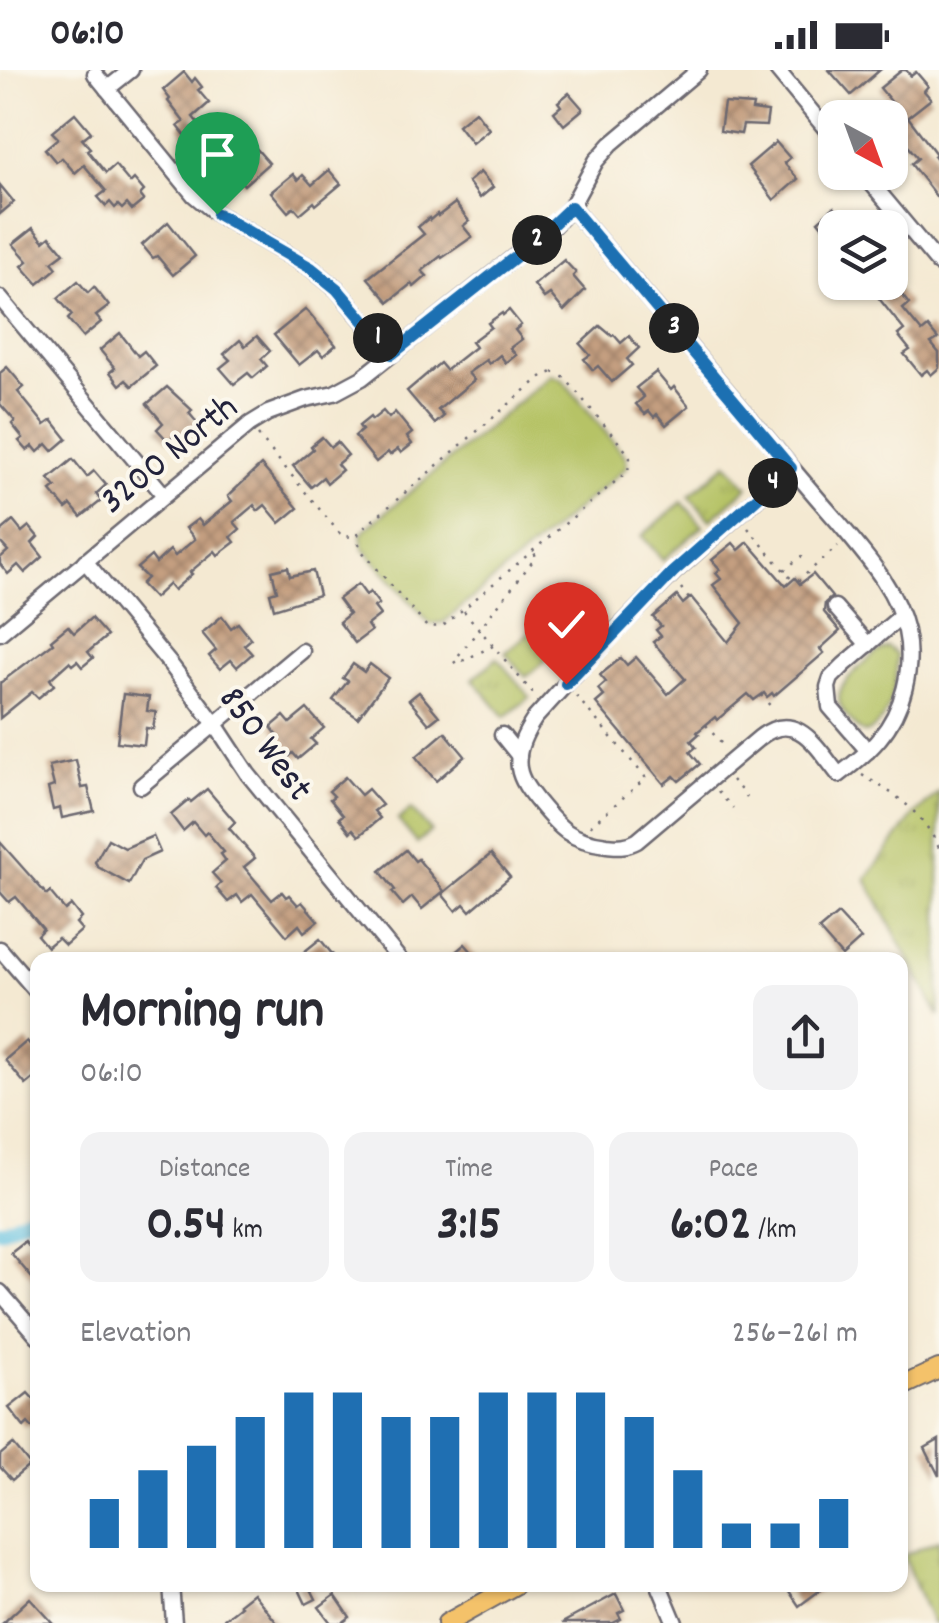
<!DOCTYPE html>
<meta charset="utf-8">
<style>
body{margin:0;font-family:Dekko,sans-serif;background:#f2f2f3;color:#2b2b33;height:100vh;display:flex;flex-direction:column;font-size:38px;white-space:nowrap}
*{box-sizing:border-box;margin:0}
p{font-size:32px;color:#7c7c81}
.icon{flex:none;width:55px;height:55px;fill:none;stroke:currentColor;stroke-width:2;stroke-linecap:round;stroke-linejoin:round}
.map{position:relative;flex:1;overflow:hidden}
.drawer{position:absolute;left:30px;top:882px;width:878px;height:640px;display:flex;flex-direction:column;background:#fff;border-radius:20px;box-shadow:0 2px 8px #0004}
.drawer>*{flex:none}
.needle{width:65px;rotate:139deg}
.buttons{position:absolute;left:818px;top:30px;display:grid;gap:20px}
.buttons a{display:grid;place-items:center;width:90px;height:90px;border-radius:20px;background:#fff;box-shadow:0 2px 8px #0004;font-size:50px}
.pin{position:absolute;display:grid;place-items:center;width:85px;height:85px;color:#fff;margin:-102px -42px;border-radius:50% 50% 50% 0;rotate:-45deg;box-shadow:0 0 10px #0007}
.pin .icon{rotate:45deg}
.km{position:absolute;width:50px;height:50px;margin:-25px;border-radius:50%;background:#222;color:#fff;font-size:28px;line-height:50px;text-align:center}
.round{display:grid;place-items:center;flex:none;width:105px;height:105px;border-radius:20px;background:#f2f2f3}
.summary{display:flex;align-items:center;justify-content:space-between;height:170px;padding:0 50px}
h1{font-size:55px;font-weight:800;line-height:75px}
.stats{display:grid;grid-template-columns:repeat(3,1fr);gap:15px;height:170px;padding:10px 50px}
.stats div{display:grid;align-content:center;border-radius:20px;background:#f2f2f3;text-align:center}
.stats b{font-size:50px;font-weight:800}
.stats small{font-size:28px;font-weight:400}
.stats p{font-size:28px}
.chart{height:280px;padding:20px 50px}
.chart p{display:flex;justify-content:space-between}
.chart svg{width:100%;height:180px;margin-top:10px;stroke:#1f6fb2;stroke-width:6}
.status{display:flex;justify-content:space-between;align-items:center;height:70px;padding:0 50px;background:#fff;direction:ltr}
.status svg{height:28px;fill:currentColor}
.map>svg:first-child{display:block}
.green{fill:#b6c366;stroke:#6c7250;stroke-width:2.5}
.park{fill:url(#park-tufts);stroke:#6c7250;stroke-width:2.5}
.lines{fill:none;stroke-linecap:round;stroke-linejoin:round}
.canal{stroke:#63c1e1;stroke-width:15}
.building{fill:url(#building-cross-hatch)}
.minor-casing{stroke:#6c6870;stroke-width:19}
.major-casing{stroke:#6c6870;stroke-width:22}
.path{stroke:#6c6870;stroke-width:2.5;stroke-dasharray:2.5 8;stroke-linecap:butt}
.minor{stroke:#fff;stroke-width:14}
.major{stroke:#f4c26a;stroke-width:18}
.route-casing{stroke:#fff;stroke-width:20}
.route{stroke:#1f6fb2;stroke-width:12}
.labels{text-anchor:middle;stroke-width:8;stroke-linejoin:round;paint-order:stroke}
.street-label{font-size:38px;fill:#22223b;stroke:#fbf7ec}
</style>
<div class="status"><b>06:10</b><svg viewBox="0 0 49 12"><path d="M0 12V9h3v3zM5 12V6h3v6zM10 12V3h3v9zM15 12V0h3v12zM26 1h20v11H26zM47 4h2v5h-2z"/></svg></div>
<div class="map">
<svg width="939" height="1553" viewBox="0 0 939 1553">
<defs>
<pattern id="park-tufts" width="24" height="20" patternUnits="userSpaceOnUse" patternTransform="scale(2.5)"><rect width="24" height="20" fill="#b6c366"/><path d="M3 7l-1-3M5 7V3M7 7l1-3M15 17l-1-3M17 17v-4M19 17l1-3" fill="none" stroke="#9ca759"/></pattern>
<pattern id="building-cross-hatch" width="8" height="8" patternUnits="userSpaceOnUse" patternTransform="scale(2.5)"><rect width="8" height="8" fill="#c49f80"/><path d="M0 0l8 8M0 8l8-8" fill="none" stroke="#9f816a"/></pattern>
</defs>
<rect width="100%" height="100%" fill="#fbf7ec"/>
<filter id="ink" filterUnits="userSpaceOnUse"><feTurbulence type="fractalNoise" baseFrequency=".01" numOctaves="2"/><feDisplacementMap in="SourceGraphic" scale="20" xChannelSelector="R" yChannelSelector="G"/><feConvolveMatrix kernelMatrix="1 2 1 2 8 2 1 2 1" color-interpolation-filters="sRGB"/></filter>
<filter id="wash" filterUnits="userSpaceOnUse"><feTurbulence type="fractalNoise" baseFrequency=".0048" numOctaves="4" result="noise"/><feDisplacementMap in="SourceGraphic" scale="40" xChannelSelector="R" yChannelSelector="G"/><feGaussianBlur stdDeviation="2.25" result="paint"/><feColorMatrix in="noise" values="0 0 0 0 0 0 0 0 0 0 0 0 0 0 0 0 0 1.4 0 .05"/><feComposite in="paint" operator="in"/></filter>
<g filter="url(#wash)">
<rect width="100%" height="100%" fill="#f4e9d2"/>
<g class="green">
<polygon points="551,305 562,309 626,387 627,397 444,552 430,554 363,478 361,465 368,457"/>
<polygon points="682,432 703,456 663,490 642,466"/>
<polygon points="545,549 566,573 526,607 505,583"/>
<path d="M888,577L897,585C897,610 891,652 866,663L862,662C832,635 831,622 861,596C870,588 877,580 888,577Z"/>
<polygon points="411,739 431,761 417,773 398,750"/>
</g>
<g class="park">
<polygon points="727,393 748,417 710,450 689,426"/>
<polygon points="497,588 530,627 505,647 473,609"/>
<polygon points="939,722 939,946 866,809 913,746"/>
<polygon points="939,1470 939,1553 932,1553 903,1486"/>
</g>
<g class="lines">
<polyline class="canal" points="0,1160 38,1142"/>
</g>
<g id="blocks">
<g class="building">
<polygon points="829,0 880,0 851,25"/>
<polygon points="902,0 906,0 911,6 916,2 928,16 924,21 931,29 908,47 936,84 934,86 939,93 939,130 911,94 918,88 890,54 890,48 879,48 894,35 880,18"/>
<polygon points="184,2 192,12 195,8 202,17 198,20 209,33 193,47 206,63 192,74 178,56 184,52 168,31 170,29 163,20"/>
<polygon points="569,23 583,39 564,55 554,42 561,36 558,32"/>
<polygon points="724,33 753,35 752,40 768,42 766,56 743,55 741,64 720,61"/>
<polygon points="475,41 489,59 472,73 458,55"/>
<polygon points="75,43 91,62 82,69 90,78 87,80 106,103 115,95 130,113 134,109 144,121 140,125 144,130 132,140 127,134 122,139 118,135 115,138 110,132 106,136 98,127 106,121 84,95 75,103 62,88 56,92 45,79 58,68 52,62"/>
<polygon points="248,69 269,93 244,115 230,100 233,97 225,88"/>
<polygon points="776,72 790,88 784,93 798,109 774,130 748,96"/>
<polygon points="329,100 341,114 316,135 314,132 300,144 294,137 288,142 271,122 293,104 298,110 303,105 312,115"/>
<polygon points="480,102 493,117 480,128 468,112"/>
<polygon points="0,115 14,132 0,144"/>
<polygon points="455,133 469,151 463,156 472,167 442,188 441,186 422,201 427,206 414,217 411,214 389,232 368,208 424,164 418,157 429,148 430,150 437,144 438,146"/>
<polygon points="834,137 850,158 835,158 835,172 818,151"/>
<polygon points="168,152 195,186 173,205 157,186 153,188 142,175"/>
<polygon points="33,158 44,171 50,166 64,183 52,192 57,198 38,214 22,196 28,191 13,174"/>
<polygon points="564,190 576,203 573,206 585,220 564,241 550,224 544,228 534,215"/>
<polygon points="78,211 88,223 94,217 109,236 96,246 101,252 83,267 68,249 72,245 58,228"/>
<polygon points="866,212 892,212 909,234 903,239 922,262 928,257 938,269 931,273 939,283 939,298 931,305 927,300 921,305 904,284 910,280 898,265 904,260"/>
<polygon points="306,239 336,275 323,286 318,280 299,295 274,265"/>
<polygon points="509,240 521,255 515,260 522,269 510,278 516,285 506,293 500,285 489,294 486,290 468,303 474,310 438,340 444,346 435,354 407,321 440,293 446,300 475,277 471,272 491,257 488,253 502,243 503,245"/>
<polygon points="600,256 612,266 614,265 621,273 629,266 639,278 627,289 632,295 612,312 598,296 593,300 584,289 590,285 580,274"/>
<polygon points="120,263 138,286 144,281 156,296 132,316 126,310 120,315 110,302 115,298 100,280"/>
<polygon points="257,266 270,281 261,289 267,296 253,308 248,303 234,314 220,298 230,290 224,284 240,270 245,276"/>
<polygon points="7,297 24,317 18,322 45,355 52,350 67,369 53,381 47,374 38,382 33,376 27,380 19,371 23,368 12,354 15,351 0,334 0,303"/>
<polygon points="656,302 671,320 674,317 689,336 666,355 657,344 654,347 649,341 645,344 636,334 644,327 636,318"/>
<polygon points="167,317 192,340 189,343 200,356 184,370 177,363 168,371 157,359 163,353 147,334"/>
<polygon points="383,341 389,348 395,342 412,363 407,367 412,374 401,383 398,379 390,385 388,382 376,392 355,366 362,360 359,356 370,347 372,350"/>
<polygon points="322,367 331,377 337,372 348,385 337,394 342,400 327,413 323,407 311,417 293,396 313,379 311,376"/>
<polygon points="73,389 87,407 94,401 106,415 96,424 101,431 81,447 71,435 66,439 51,421 56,417 49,409"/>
<polygon points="261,395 298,438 280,453 265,435 258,441 254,435 234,452 240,459 231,467 235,472 218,485 215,481 190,502 192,504 174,520 169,514 154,528 141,514 147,508 137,498 151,486 156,493 170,480 175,486 195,469 186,458 198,449 203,455 232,431 228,426"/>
<polygon points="13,451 22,462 29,456 38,467 32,473 43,487 25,503 18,495 8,504 0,494 0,488 8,481 0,472 0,462"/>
<polygon points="748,472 786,516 795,508 800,514 813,504 832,527 825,533 824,542 840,561 820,579 824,583 774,626 772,623 767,627 764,623 754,630 748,624 717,650 715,647 697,662 699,664 691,671 696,677 690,682 700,694 679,711 674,706 664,714 596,633 604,626 598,619 606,612 600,605 621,588 627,595 636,587 668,624 685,609 653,572 661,566 656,560 661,556 653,547 677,526 683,534 691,527 728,572 743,553 713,515 721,509 716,503 720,499 712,490 733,473 739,480"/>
<polygon points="288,497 290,506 313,501 319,525 274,539 270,523 277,521 272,501"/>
<polygon points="358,514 366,525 370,522 379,534 374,537 380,545 367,555 371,561 355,573 339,552 349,544 338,529"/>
<polygon points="222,546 231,558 238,553 251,569 244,575 252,584 237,597 231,590 220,599 209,586 216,580 202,563"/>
<polygon points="91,548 107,566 88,582 93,588 82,597 77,591 72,595 69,592 50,609 54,615 38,628 32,622 0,648 0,613 53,573 51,570 68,556 74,563"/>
<polygon points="353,594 364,602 370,594 388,608 358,648 333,630 348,611 343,608"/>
<polygon points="419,622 439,646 429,654 409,630"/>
<polygon points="123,624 149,627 147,641 156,642 153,659 146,658 144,675 117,672"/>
<polygon points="307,639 324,658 311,669 316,674 298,689 293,683 286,689 272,671 278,666 271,657 284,646 290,653"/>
<polygon points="445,662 465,686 436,711 416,687"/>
<polygon points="76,690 82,718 88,717 94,741 62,748 60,738 53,740 48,718 54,716 49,696"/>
<polygon points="345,707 361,725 368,719 382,735 374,741 380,748 359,766 353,759 350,762 339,748 343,745 330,729 334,726 329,721"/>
<polygon points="207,719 235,752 229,758 255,788 244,797 272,830 282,822 286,827 289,825 298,835 302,832 318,851 304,862 299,855 287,866 252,824 242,832 237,825 228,832 216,818 221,813 212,803 226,791 221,784 224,782 207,762 204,765 193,752 183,761 171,745 189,730 191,732"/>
<polygon points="153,766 160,782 142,790 129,814 98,797 95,792 108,769 125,778"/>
<polygon points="0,772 47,825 50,822 65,840 71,835 81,848 76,853 82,860 65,875 58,868 47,877 37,865 43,859 16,827 9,832 0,822"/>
<polygon points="406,780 415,791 418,789 444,821 422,839 412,827 403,835 392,822 395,820 380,801"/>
<polygon points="491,784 510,807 470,841 464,834 456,841 442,824"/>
<polygon points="838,844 861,869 842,886 819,860"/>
<polygon points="320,869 337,890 294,890"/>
<polygon points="465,874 479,890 446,890"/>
<polygon points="27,971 38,984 38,1005 26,1015 5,990"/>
<polygon points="25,1172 38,1187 38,1215 11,1183"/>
<polygon points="28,1323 38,1334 38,1364 28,1353 24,1357 9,1338"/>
<polygon points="939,1370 939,1406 925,1378"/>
<polygon points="13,1374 30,1395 12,1410 0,1397 0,1385"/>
<polygon points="297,1515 309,1515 316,1529 306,1534"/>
<polygon points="785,1515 827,1515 799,1536"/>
<polygon points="253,1523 277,1553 219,1553 241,1536 239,1534"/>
<polygon points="616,1524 624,1540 618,1543 621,1549 613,1553 562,1553"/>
<polygon points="335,1525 350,1547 342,1553 331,1553 319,1537"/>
<polygon points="30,1528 53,1553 3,1553"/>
</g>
</g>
</g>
<g filter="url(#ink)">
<use href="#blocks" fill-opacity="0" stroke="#6c6870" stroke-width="2.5"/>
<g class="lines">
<g class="minor-casing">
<g id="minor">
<polyline points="777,0 835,70"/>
<polyline points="95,4 194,125 217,144 311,198 337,219 391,284"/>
<polyline points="107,19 131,0"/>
<polyline points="862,102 939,194"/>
<path d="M571,137C639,217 706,297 774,377C795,402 816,427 838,452C866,486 896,518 906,561C914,598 903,641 879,669C868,683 853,694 839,705C817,678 797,638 759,668L637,771C626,777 619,776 607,775C571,771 560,759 538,732C530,722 521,711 519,698C516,680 525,663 535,648L595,582L673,503L791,398"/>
<polyline points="0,228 164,425"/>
<polyline points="85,491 171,595 215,654 248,704 400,890"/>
<polyline points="835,537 868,575"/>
<polyline points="0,563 250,354 268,343 306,329 334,323 362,308 552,157 571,137 596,91 611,74 699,0"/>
<polyline points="502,665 519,686"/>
<polyline points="868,681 830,637 828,617 831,608 844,595 901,546"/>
<polyline points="141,716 302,581"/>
<polyline points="0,879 38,923"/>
<polyline points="0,1222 38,1266"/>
<polyline points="171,1515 174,1553"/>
<polyline points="659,1515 675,1553"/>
</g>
</g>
<g class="major-casing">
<g id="major">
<polyline points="900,1317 939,1299"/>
<polyline points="447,1553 515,1515"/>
</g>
</g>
<g class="path">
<polygon points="553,302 565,308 626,381 630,388 628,401 443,556 427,557 361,480 357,468 359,462 542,306"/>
<polyline points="258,365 341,465 357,468"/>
<polyline points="748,458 792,510"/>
<polyline points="784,500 806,483"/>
<polyline points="798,511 838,476"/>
<polyline points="681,518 689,529"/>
<polyline points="464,541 536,627"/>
<polyline points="493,576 456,594 454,591 536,487 534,482"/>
<polyline points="761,625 773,639"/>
<polyline points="576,626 646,708 590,756"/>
<polyline points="706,655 725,678"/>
<path d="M862,705C896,725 921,740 939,778"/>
<polyline points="732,710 747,727"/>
<polyline points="718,722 733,738"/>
</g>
<use href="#minor" class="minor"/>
<use href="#major" class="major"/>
</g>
</g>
<g class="lines" filter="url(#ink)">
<g class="route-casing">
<polyline id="route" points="217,144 311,198 337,219 392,284 533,173 571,137 791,398 673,502 566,614"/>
</g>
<use href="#route" class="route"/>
</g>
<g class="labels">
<g class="street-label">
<text transform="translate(167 382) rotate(-39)" y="13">3200 North</text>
<text transform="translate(268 672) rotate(54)" y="13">850 West</text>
</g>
</g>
</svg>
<div class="buttons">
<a><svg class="needle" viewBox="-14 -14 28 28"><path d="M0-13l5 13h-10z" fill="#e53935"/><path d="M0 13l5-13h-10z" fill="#7c7c81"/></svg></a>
<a><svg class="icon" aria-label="layers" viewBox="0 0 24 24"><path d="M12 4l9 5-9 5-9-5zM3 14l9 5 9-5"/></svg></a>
</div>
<div class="pin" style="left:217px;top:144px;background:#1e9e55"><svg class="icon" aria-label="arrive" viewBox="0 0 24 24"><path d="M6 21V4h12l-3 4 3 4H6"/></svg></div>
<div class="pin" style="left:566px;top:614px;background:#d93025"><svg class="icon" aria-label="check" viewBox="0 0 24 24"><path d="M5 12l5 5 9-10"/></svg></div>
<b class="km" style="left:378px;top:268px">1</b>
<b class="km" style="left:537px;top:170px">2</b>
<b class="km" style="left:674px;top:258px">3</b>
<b class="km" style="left:773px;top:413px">4</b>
<section class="drawer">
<div class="summary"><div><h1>Morning run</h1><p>06:10</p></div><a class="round"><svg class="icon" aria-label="share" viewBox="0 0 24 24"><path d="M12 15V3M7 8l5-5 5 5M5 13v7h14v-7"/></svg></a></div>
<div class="stats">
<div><p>Distance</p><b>0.54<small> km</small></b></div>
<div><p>Time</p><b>3:15</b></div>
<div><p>Pace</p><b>6:02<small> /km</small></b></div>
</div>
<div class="chart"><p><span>Elevation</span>256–261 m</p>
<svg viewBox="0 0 160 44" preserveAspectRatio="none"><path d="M5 44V32M15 44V25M25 44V19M35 44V12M45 44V6M55 44V6M65 44V12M75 44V12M85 44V6M95 44V6M105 44V6M115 44V12M125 44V25M135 44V38M145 44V38M155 44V32"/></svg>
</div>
</section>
</div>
